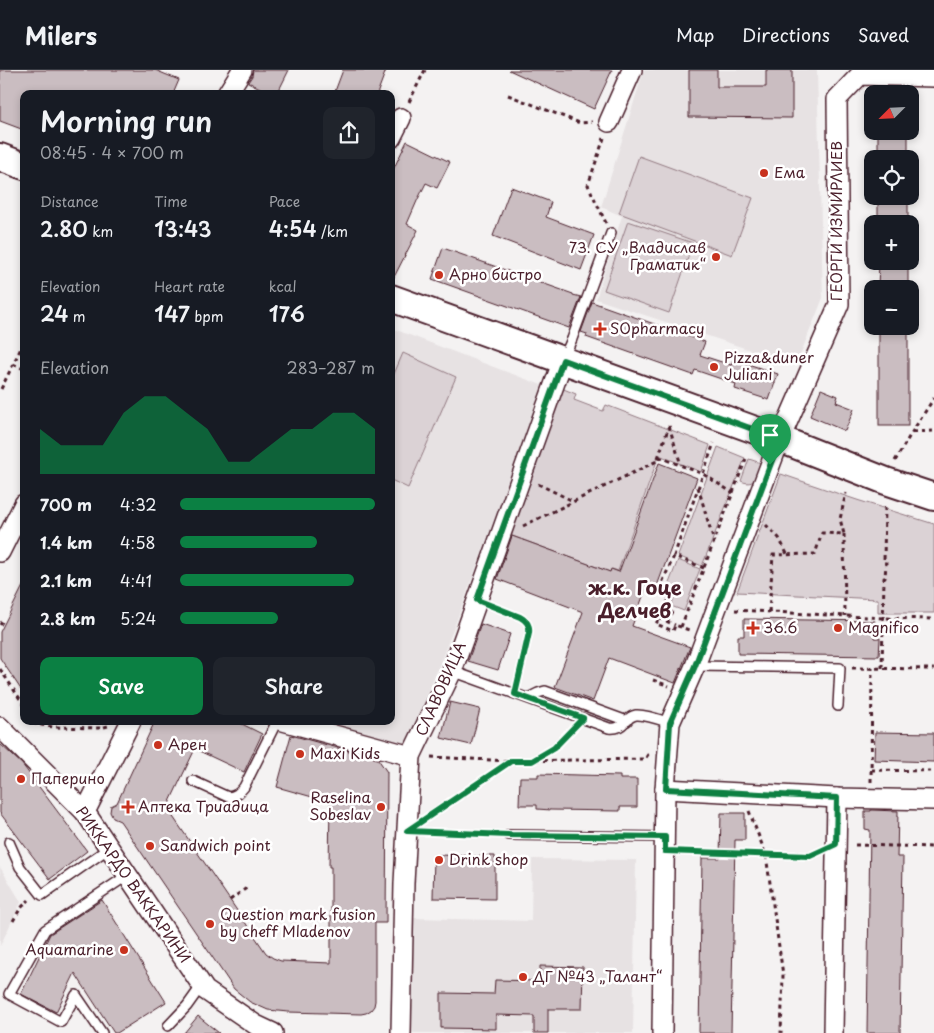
<!DOCTYPE html>
<meta charset="utf-8">
<style>
body{margin:0;font-family:"Playpen Sans",sans-serif;background:#20242c;color:#f1f3f6;height:100vh;display:flex;flex-direction:column;font-size:19px;white-space:nowrap}
*{box-sizing:border-box;margin:0}
p{font-size:16px;color:#9ea1a6}
.icon{flex:none;width:28px;height:28px;fill:none;stroke:currentColor;stroke-width:2;stroke-linecap:round;stroke-linejoin:round}
.map{position:relative;flex:1;overflow:hidden}
.drawer{position:absolute;left:20px;top:20px;width:375px;height:635px;display:flex;flex-direction:column;background:#171b24;border-radius:10px;box-shadow:0 2px 8px #0003}
.drawer>*{flex:none}
.needle{width:32px;rotate:246deg}
.controls{position:absolute;left:864px;top:15px;display:grid;gap:10px}
.controls a{display:grid;place-items:center;width:55px;height:55px;border-radius:10px;background:#171b24;box-shadow:0 2px 8px #0003;font-size:25px}
.pin{position:absolute;display:grid;place-items:center;width:42px;height:42px;color:#fff;margin:-51px -21px;border-radius:50% 50% 50% 0;rotate:-45deg;box-shadow:0 0 5px #0007}
.pin .icon{rotate:45deg}
.round{display:grid;place-items:center;flex:none;width:52px;height:52px;border-radius:10px;background:#20242c}
.summary{display:flex;align-items:center;justify-content:space-between;height:85px;padding:0 20px}
h1{font-size:28px;font-weight:600;line-height:38px}
.stats{display:grid;grid-template-columns:repeat(3,1fr);gap:8px;height:85px;padding:5px 20px}
.stats div{display:grid;align-content:center}
.stats b{font-size:21px;font-weight:600}
.stats small{font-size:14px;font-weight:400}
.stats p{font-size:14px}
.chart{height:140px;padding:10px 20px}
.chart p{display:flex;justify-content:space-between}
.chart svg{width:100%;height:90px;margin-top:5px;fill:#0b8043;opacity:.7}
.primary-button{display:flex;gap:10px;margin-top:auto;padding:10px 20px}
.primary-button a{flex:1;height:58px;border-radius:10px;background:#0b8043;color:#fff;font-size:20px;font-weight:600;line-height:58px;text-align:center}
.primary-button a+a{background:#20242c;color:#f1f3f6}
ul{padding:0 20px;list-style:none;font-size:16px}
li{display:grid;grid-template-columns:80px 60px 1fr;align-items:center;height:38px}
li i{height:12px;border-radius:6px;background:#0b8043}
header{display:flex;align-items:center;gap:30px;box-sizing:border-box;height:70px;padding:0 25px;background:#171b24;border-bottom:1px solid #363941}
header strong{font-size:24px}
nav{display:flex;gap:28px;margin-inline-start:auto;font-size:18px}
.map>svg:first-child{display:block}
.built{fill:#e7e2e3}
.green{fill:#dbd2d5;stroke:#927880}
.building{fill:#cabdc1;stroke:#4a1f2b}
.lines{fill:none;stroke-linecap:round;stroke-linejoin:round}
.lane-casing{stroke:#4a1f2b;stroke-width:12}
.street-casing{stroke:#4a1f2b;stroke-width:22}
.secondary-casing{stroke:#4a1f2b;stroke-width:30}
.path{stroke:#4a1f2b;stroke-width:3;stroke-dasharray:4 4;stroke-linecap:butt}
.lane{stroke:#fff;stroke-width:9}
.street{stroke:#fff;stroke-width:19}
.secondary{stroke:#fff;stroke-width:26}
.route-casing{stroke:#fff;stroke-width:10}
.route{stroke:#0b8043;stroke-width:6}
.poi-dot{fill:#c8321e;stroke:#fff;stroke-width:2}
.labels{text-anchor:middle;stroke-width:5;stroke-linejoin:round;paint-order:stroke}
.poi-label{font-size:15px;fill:#4a1f2b;stroke:#fff;text-anchor:start}
.street-label{font-size:15px;fill:#4a1f2b;stroke:#fff}
.district-label{font-size:20px;font-weight:bold;fill:#4a1f2b;stroke:#fff}
</style>
<header>
<strong>Milers</strong>
<nav><a>Map</a><a>Directions</a><a>Saved</a></nav>
</header>
<div class="map">
<svg width="934" height="963" viewBox="0 0 934 963">
<rect width="100%" height="100%" fill="#f4f2f2"/>
<filter id="ink" filterUnits="userSpaceOnUse"><feTurbulence type="fractalNoise" baseFrequency=".02" numOctaves="2"/><feDisplacementMap in="SourceGraphic" scale="10" xChannelSelector="R" yChannelSelector="G"/><feConvolveMatrix kernelMatrix="1 2 1 2 8 2 1 2 1" color-interpolation-filters="sRGB"/></filter>
<g filter="url(#ink)">
<g class="built">
<polygon points="644,0 817,0 823,228 796,295 596,229 622,146 601,137"/>
<polygon points="391,258 544,316 453,560 407,677 308,651 391,651"/>
<polygon points="532,789 636,790 633,963 412,963 412,848 531,851"/>
<polygon points="0,797 21,832 0,876"/>
</g>
<g class="green">
<polygon points="639,86 753,128 732,185 619,143"/>
<polygon points="628,151 693,173 669,243 604,220"/>
<polygon points="403,283 456,307 408,418 391,410 391,311"/>
<polygon points="561,318 576,324 574,330 603,341 606,335 710,375 701,402 659,385 618,501 612,499 610,502 504,463"/>
<polygon points="718,377 745,388 702,496 678,486"/>
<path d="M749,389L761,393C757,404 756,418 741,411Z"/>
<polygon points="781,404 857,430 934,454 934,543 878,543 878,529 737,522"/>
<polygon points="678,490 700,499 684,541 671,536 675,525 666,521"/>
</g>
<g class="building">
<polygon points="0,0 155,0 179,10 173,24 24,24 24,60 0,51"/>
<polygon points="253,0 289,0 277,24 272,24 248,12 252,6"/>
<polygon points="343,0 386,0 377,24 334,24"/>
<polygon points="509,0 612,0 594,39"/>
<polygon points="689,0 717,0 717,17 766,17 766,0 792,0 792,48 689,47"/>
<rect x="878" y="61" width="30" height="28"/>
<polygon points="407,71 450,92 437,118 426,113 417,131 407,154 418,160 391,213 391,104"/>
<polygon points="511,117 551,132 546,147 594,165 581,200 493,166"/>
<rect x="878" y="126" width="30" height="28"/>
<polygon points="443,178 573,224 573,225 581,227 569,258 432,209"/>
<polygon points="879,191 908,191 908,219 878,219"/>
<polygon points="592,232 705,272 700,285 731,295 733,289 778,304 769,330 735,319 736,314 695,300 693,305 586,267 587,264 581,262"/>
<rect x="879" y="256" width="29" height="100"/>
<polygon points="821,319 838,326 836,332 854,339 845,361 810,346"/>
<polygon points="659,393 697,408 657,516 648,513 632,556 690,577 675,613 609,588 593,631 555,617 583,542 497,509 512,466 610,502 611,499 619,502"/>
<polygon points="24,514 24,624 0,588 0,562"/>
<polygon points="744,549 875,551 875,568 880,568 879,586 738,584 738,566 744,566"/>
<polygon points="481,554 510,564 498,600 468,591"/>
<polygon points="450,632 480,639 471,675 441,668"/>
<polygon points="155,651 236,651 262,664 244,702 195,679 167,738 266,883 273,888 281,891 331,893 331,797 329,797 330,732 277,717 291,665 378,689 387,702 386,853 375,853 375,931 374,936 371,940 366,943 361,944 288,942 268,940 250,932 234,919 120,751 113,748 110,742 111,736 117,733"/>
<polygon points="875,662 934,663 934,692 874,690"/>
<polygon points="0,674 22,694 87,781 50,809 0,743"/>
<polygon points="538,704 620,706 620,709 637,709 637,737 620,737 620,741 551,740 537,739 537,735 519,735 520,707 538,707"/>
<polygon points="871,740 898,741 897,787 903,787 900,963 867,963 870,760 865,759 865,741 871,741"/>
<polygon points="721,743 745,743 745,770 735,770 731,963 699,963 702,788 720,788"/>
<polygon points="434,785 495,786 495,829 433,828"/>
<polygon points="102,830 166,932 117,963 114,963 75,903 56,942 21,924 50,864"/>
<polygon points="540,896 583,897 582,939 548,939 548,963 534,963 534,946 496,945 496,959 441,958 441,923 494,924 495,910 540,911"/>
<polygon points="198,946 219,963 184,963"/>
</g>
<g class="lines">
<g class="lane-casing">
<g id="lane">
<polyline points="564,287 572,269 611,163"/>
<polyline points="695,596 840,598 838,636"/>
<path d="M452,601L609,658C625,660 624,647 636,645C645,644 661,650 670,653"/>
<polyline points="528,628 538,623 545,621 627,651"/>
<path d="M193,711L228,727C236,726 239,723 244,717L277,651"/>
<polyline points="509,765 665,767"/>
<polyline points="9,772 20,797 42,825 109,778"/>
<polyline points="168,956 187,936 202,915"/>
<polyline points="102,963 76,925 61,952 9,924 45,860 128,805"/>
</g>
</g>
<g class="street-casing">
<g id="street">
<polyline points="227,24 242,0"/>
<polyline points="609,52 632,0"/>
<polyline points="391,68 401,48"/>
<polyline points="0,482 24,434"/>
<polyline points="283,651 411,686"/>
<polyline points="0,657 85,742 205,920 256,955 273,963"/>
<polyline points="665,719 837,728 934,730"/>
<polyline points="85,742 131,651"/>
<polyline points="401,963 404,813 411,686 452,601 563,290"/>
<polyline points="662,963 665,719 670,653 695,596 780,369 839,234 837,29 860,5 934,7"/>
<polyline points="833,963 837,728"/>
</g>
</g>
<g class="secondary-casing">
<g id="secondary">
<polyline points="0,87 24,96"/>
<polyline points="391,228 780,369 886,411 934,427"/>
</g>
</g>
<g class="path">
<polyline points="508,25 580,53 592,52"/>
<polyline points="409,32 425,0"/>
<polyline points="604,68 588,115 606,153"/>
<polyline points="13,294 24,299"/>
<polyline points="1,319 24,272"/>
<polyline points="669,356 681,395"/>
<polyline points="913,362 934,361"/>
<polyline points="659,387 703,404 733,423"/>
<polyline points="895,391 912,362 934,328"/>
<polyline points="538,414 573,431"/>
<polyline points="698,417 714,472"/>
<polyline points="766,455 779,468 787,484"/>
<polyline points="523,456 657,391 669,356"/>
<polyline points="844,464 845,546"/>
<polyline points="704,498 674,486 714,373"/>
<path d="M493,536C506,541 524,544 529,558L518,611"/>
<polyline points="735,540 884,548 934,549"/>
<polyline points="638,541 659,548 656,554 673,561 675,555 689,560"/>
<polyline points="769,542 773,485 815,484 822,463 844,464 840,449 846,423"/>
<polyline points="659,548 675,555"/>
<polyline points="667,552 673,539 666,536 670,527 658,522 674,486"/>
<polyline points="0,555 3,550"/>
<polyline points="681,557 747,386"/>
<polyline points="852,598 934,599"/>
<polyline points="882,598 884,508 885,508 886,493 884,493 885,435"/>
<polyline points="0,599 24,635"/>
<polyline points="653,610 669,616"/>
<polyline points="34,651 36,654 53,657 101,658 108,656"/>
<polyline points="431,687 511,691 645,689 649,683"/>
<polyline points="532,691 554,678 574,658"/>
<polyline points="871,700 934,701"/>
<polyline points="871,712 872,598"/>
<polyline points="749,741 766,785 783,905 781,963"/>
<polyline points="426,749 510,692"/>
<polyline points="425,762 496,765"/>
<polyline points="855,775 934,777"/>
<polyline points="682,782 811,786 818,783"/>
<polyline points="230,830 248,817"/>
<polyline points="13,851 20,839 29,830"/>
</g>
<use href="#lane" class="lane"/>
<use href="#street" class="street"/>
<use href="#secondary" class="secondary"/>
</g>
</g>
<g class="lines" filter="url(#ink)">
<g class="route-casing">
<path id="route" d="M563,290L780,369L695,596L670,653L666,719L837,728L836,774L810,786L665,781V767L509,765L407,761L511,691H532L554,678L583,648L515,624L529,563C530,555 527,551 520,547L477,530Z"/>
</g>
<use href="#route" class="route"/>
</g>
<g class="poi-dot">
<circle cx="764" cy="103" r="5"/>
<circle cx="716" cy="187" r="5"/>
<circle cx="439" cy="205" r="5"/>
<path d="M597.5 251.5h5v5h5v5h-5v5h-5v-5h-5v-5h5z"/>
<circle cx="714" cy="297" r="5"/>
<path d="M750.5 550.5h5v5h5v5h-5v5h-5v-5h-5v-5h5z"/>
<circle cx="838" cy="558" r="5"/>
<circle cx="158" cy="675" r="5"/>
<circle cx="300" cy="684" r="5"/>
<circle cx="21" cy="709" r="5"/>
<path d="M125.5 729.5h5v5h5v5h-5v5h-5v-5h-5v-5h5z"/>
<circle cx="381" cy="737" r="5"/>
<circle cx="150" cy="776" r="5"/>
<circle cx="439" cy="790" r="5"/>
<circle cx="210" cy="854" r="5"/>
<circle cx="124" cy="880" r="5"/>
<circle cx="523" cy="907" r="5"/>
</g>
<g class="labels">
<g class="poi-label">
<text x="774" y="108">Ема</text>
<text x="706" y="183" text-anchor="end">73. СУ „Владислав<tspan x="706" dy="17">Граматик“</tspan></text>
<text x="449" y="210">Арно бистро</text>
<text x="610" y="264">SOpharmacy</text>
<text x="724" y="293">Pizza&amp;duner<tspan x="724" dy="17">Juliani</tspan></text>
<text x="763" y="563">36.6</text>
<text x="848" y="563">Magnifico</text>
<text x="168" y="680">Арен</text>
<text x="310" y="689">Maxi Kids</text>
<text x="31" y="714">Паперино</text>
<text x="371" y="733" text-anchor="end">Raselina<tspan x="371" dy="17">Sobeslav</tspan></text>
<text x="138" y="742">Аптека Триадица</text>
<text x="160" y="781">Sandwich point</text>
<text x="449" y="795">Drink shop</text>
<text x="220" y="850">Question mark fusion<tspan x="220" dy="17">by cheff Mladenov</tspan></text>
<text x="114" y="885" text-anchor="end">Aquamarine</text>
<text x="533" y="912">ДГ №43 „Талант“</text>
</g>
<g class="street-label">
<text transform="translate(837 151) rotate(-90)" y="5">ГЕОРГИ ИЗМИРЛИЕВ</text>
<text transform="translate(441 619) rotate(-66)" y="5">СЛАВОВИЦА</text>
<text transform="translate(133 815) rotate(55)" y="5">РИККАРДО ВАККАРИНИ</text>
</g>
<g class="district-label">
<text x="635" y="525">ж.к. Гоце<tspan x="635" dy="23">Делчев</tspan></text>
</g>
</g>
</svg>
<div class="controls">
<a><svg class="needle" viewBox="-14 -14 28 28"><path d="M0-13l5 13h-10z" fill="#e53935"/><path d="M0 13l5-13h-10z" fill="#9ea1a6"/></svg></a>
<a><svg class="icon" aria-label="locate" viewBox="0 0 24 24"><circle cx="12" cy="12" r="6"/><path d="M12 2v4M12 18v4M2 12h4M18 12h4"/></svg></a>
<a>+</a>
<a>−</a>
</div>
<div class="pin" style="left:770px;top:395px;background:#1e9e55"><svg class="icon" aria-label="arrive" viewBox="0 0 24 24"><path d="M6 21V4h12l-3 4 3 4H6"/></svg></div>
<section class="drawer">
<div class="summary"><div><h1>Morning run</h1><p>08:45 · 4 × 700 m</p></div><a class="round"><svg class="icon" aria-label="share" viewBox="0 0 24 24"><path d="M12 15V3M7 8l5-5 5 5M5 13v7h14v-7"/></svg></a></div>
<div class="stats">
<div><p>Distance</p><b>2.80<small> km</small></b></div>
<div><p>Time</p><b>13:43</b></div>
<div><p>Pace</p><b>4:54<small> /km</small></b></div>
</div>
<div class="stats">
<div><p>Elevation</p><b>24<small> m</small></b></div>
<div><p>Heart rate</p><b>147<small> bpm</small></b></div>
<div><p>kcal</p><b>176</b></div>
</div>
<div class="chart"><p><span>Elevation</span>283–287 m</p>
<svg viewBox="0 0 160 44" preserveAspectRatio="none"><path d="M0 44V22L10 30L20 30L30 30L40 14L50 6L60 6L70 14L80 22L90 38L100 38L110 30L120 22L130 22L140 14L150 14L160 22V44z"/></svg>
</div>
<ul>
<li><b>700 m</b>4:32<i style="width:100%"></i></li>
<li><b>1.4 km</b>4:58<i style="width:70%"></i></li>
<li><b>2.1 km</b>4:41<i style="width:89%"></i></li>
<li><b>2.8 km</b>5:24<i style="width:50%"></i></li>
</ul>
<div class="primary-button"><a>Save</a><a>Share</a></div>
</section>
</div>
